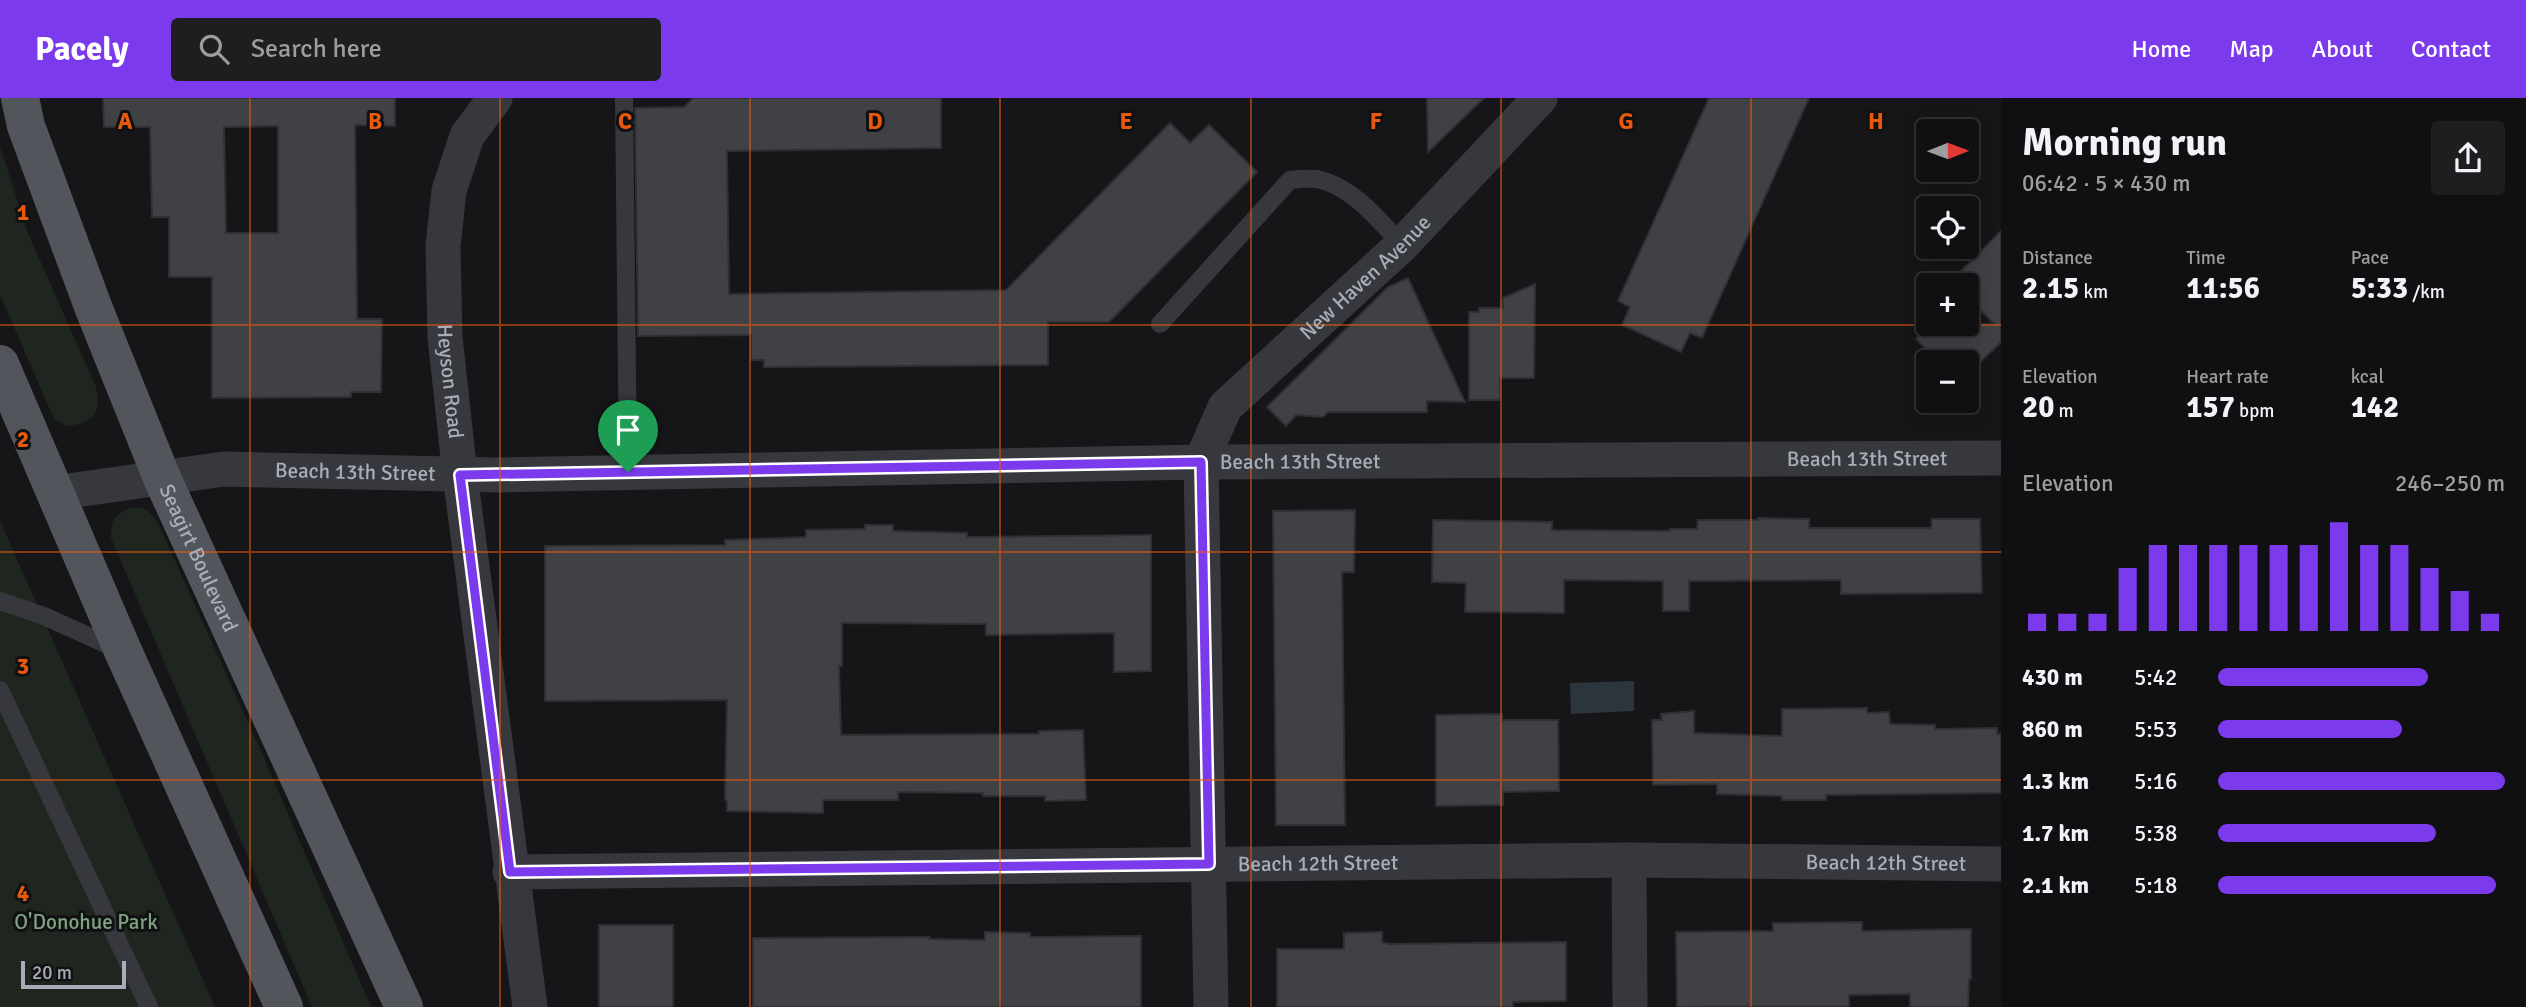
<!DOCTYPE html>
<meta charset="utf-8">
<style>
body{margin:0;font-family:Signika,sans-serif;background:#1e1e20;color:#f1f3f6;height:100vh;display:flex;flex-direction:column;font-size:26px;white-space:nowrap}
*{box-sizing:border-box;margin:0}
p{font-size:23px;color:#9c9d9f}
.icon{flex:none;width:38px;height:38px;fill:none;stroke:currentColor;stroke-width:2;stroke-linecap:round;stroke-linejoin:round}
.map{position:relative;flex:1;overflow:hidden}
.sheet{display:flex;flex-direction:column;background:#101012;width:525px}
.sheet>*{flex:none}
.needle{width:46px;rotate:89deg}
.controls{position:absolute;left:1916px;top:21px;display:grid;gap:14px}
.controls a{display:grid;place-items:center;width:63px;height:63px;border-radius:7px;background:#101012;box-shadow:0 4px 18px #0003,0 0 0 2px #303032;font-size:35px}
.scale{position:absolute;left:21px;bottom:18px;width:105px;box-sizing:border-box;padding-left:7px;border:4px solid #a8adb8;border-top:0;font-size:19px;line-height:24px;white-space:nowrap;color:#a8adb8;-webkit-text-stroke:5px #111113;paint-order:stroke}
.pin{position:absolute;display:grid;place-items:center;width:60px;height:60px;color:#fff;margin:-72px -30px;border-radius:50% 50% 50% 0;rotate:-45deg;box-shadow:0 0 7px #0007}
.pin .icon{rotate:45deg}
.round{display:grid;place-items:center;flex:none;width:74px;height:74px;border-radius:7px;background:#1e1e20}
.overview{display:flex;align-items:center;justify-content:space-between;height:119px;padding:0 21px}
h1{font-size:38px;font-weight:700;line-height:52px}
.metrics{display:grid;grid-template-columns:repeat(3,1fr);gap:10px;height:119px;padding:7px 21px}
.metrics div{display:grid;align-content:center}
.metrics b{font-size:30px;font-weight:700}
.metrics small{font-size:19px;font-weight:400}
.metrics p{font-size:19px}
.chart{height:196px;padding:14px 21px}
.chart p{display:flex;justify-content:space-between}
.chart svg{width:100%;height:126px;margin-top:7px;stroke:#7c3aed;stroke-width:6}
ul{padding:0 21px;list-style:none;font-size:23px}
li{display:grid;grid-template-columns:112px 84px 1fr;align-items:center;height:52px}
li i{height:18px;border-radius:9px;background:#7c3aed}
header{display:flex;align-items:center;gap:42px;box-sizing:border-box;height:98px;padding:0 35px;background:#7c3aed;color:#fff}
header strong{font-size:33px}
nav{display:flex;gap:38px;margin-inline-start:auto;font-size:24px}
.search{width:490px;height:63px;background:#1e1e20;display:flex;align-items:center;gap:18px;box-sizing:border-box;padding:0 24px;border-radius:7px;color:#9c9d9f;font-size:26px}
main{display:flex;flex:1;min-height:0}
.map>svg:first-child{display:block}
.green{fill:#1e261f}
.water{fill:#2c353c}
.building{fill:#404145;stroke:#303034;stroke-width:2;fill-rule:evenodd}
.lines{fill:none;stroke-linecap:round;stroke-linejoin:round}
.lane{stroke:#37383d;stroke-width:18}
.street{stroke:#37383d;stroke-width:35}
.primary{stroke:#53555c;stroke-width:38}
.route-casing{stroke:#fff;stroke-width:14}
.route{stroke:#7c3aed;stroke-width:9}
.grid{fill:none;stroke:#e8590c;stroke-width:2;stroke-opacity:0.55}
.labels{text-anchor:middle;stroke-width:6;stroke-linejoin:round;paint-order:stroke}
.street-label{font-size:21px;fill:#a8adb8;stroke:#111113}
.park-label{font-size:21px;fill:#7fa381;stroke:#111113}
.grid-label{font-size:23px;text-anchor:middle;font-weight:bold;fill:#e8590c;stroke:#111113;stroke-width:6;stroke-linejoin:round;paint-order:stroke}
</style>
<header>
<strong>Pacely</strong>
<div class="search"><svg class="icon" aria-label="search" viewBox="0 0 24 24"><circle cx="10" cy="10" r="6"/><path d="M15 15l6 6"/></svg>Search here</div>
<nav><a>Home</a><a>Map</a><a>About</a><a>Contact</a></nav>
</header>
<main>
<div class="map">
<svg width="2001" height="909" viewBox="0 0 2001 909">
<rect width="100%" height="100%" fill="#161618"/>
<g class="green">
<path d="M0,49L28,135L96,289C102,315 94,324 68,328L54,321L0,197Z"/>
<path d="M132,409L146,411L157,423L261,653L371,909H312L111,440C110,421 115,417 132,409Z"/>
<polygon points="0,423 215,909 0,909"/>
</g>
<polygon class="water" points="1634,583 1634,613 1571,616 1570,585"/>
<g class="building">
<path d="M103,0H395V28L355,27L357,221H382L381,294H351V299L212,300V179H169V119H152L150,29H104ZM278,28V135H226L224,29Z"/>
<polygon points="693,0 941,0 941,50 727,53 729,196 1006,192 1170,25 1190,45 1209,27 1257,74 1109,224 1048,224 1048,267 764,269 764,262 751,262 751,237 638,238 635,10 684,9"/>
<polygon points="1427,0 1484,0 1428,54"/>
<polygon points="1709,0 1809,0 1702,240 1690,235 1681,254 1622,227 1630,209 1618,203"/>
<polygon points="2001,133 2001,244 1976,268 1972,264 1939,264 1916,241 1931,226 1994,226 1967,198 1967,187 1956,187 1952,182"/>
<polygon points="1408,180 1465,304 1427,303 1427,314 1328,314 1323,319 1296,317 1286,328 1267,309 1388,189"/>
<polygon points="1535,186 1534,280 1500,280 1500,302 1469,302 1469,214 1479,214 1479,210 1503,210 1503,200"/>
<polygon points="1355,412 1354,474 1342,474 1345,727 1276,727 1273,413"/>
<polygon points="1758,420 1809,421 1809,430 1931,430 1932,421 1980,421 1982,495 1841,496 1841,482 1689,483 1689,513 1663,513 1663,483 1564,482 1564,515 1465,514 1466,485 1432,484 1433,422 1552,424 1552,432 1670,433 1670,431 1697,431 1698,422 1758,422"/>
<polygon points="865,427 893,427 893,433 967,435 967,439 1151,437 1151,573 1114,574 1114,535 986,537 986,526 842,525 842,568 839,568 841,637 1039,636 1039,633 1083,632 1086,702 1045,703 1045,698 983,698 983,695 898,694 898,702 823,702 823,715 727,713 727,703 725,702 727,602 545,603 545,448 725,447 725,442 806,439 806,432 865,431"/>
<polygon points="1867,610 1867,615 1889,614 1890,626 1935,627 1935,631 1997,630 1997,636 2001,636 2001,695 1826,697 1826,702 1782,702 1782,698 1717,696 1717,686 1653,687 1652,622 1662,622 1661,616 1694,613 1694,635 1782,638 1782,611"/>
<polygon points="1502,616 1502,622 1558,622 1559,693 1503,694 1503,707 1436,708 1436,617"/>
<polygon points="1862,824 1862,833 1971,831 1971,881 1969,881 1968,909 1910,909 1910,896 1849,897 1849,908 1677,909 1676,834 1773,833 1773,825"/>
<rect x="599" y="827" width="74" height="82"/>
<polygon points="985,834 1030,835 1030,839 1141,838 1141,909 753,909 753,840 929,839 929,841 985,842"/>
<polygon points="1382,834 1382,844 1389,846 1566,844 1566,903 1513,904 1513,909 1277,909 1277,851 1344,851 1344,835"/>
</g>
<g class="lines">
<g class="lane">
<polyline points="624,0 628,374"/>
<path d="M1160,226L1290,82C1299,81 1309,80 1317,81C1353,89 1378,121 1402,147"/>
<polyline points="0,503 44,518 117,551"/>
<polyline points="0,592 149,909"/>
</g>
<g class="street">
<path id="s1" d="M495,0L467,38L449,93L443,148L445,239L460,377L530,909"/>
<path id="s2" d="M54,395L224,371L497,377L1201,364L2001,360"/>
<polyline points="1629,762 1630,909"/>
<path id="s3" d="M510,774L1629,762L2001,766"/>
<path id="s4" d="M1211,909L1201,364L1225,309L1402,147L1540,0"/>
</g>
<g class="primary">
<path id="s5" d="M20,0L26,28L94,211L162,380L404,909"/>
<polyline points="0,266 123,553 284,909"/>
</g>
</g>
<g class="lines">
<g class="route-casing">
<polygon id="route" points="1201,364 1209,766 510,774 460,377"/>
</g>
<use href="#route" class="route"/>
</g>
<path class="grid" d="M250,0V909M500,0V909M750,0V909M1000,0V909M1251,0V909M1501,0V909M1751,0V909M0,227H2001M0,454H2001M0,682H2001"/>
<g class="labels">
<g class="street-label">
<text dy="7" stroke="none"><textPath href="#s4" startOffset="796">New Haven Avenue</textPath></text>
<text dy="7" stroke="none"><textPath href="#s1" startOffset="296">Heyson Road</textPath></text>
<text dy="7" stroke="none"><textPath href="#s2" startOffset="1815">Beach 13th Street</textPath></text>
<text dy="7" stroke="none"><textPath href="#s2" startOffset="1248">Beach 13th Street</textPath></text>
<text dy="7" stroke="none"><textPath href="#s2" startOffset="303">Beach 13th Street</textPath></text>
<text dy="7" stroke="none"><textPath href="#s5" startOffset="494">Seagirt Boulevard</textPath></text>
<text dy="7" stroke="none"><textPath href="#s3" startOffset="808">Beach 12th Street</textPath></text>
<text dy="7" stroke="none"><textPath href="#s3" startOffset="1376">Beach 12th Street</textPath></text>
</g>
<g class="park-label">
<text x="86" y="831">O'Donohue Park</text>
</g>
</g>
<g class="grid-label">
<text x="125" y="31">A</text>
<text x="375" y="31">B</text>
<text x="625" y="31">C</text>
<text x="875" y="31">D</text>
<text x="1126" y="31">E</text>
<text x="1376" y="31">F</text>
<text x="1626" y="31">G</text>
<text x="1876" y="31">H</text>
<text x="23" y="122">1</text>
<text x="23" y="349">2</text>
<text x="23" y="576">3</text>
<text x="23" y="803">4</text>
</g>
</svg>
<div class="controls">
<a><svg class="needle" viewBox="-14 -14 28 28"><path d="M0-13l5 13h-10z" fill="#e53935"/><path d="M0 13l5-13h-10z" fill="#9c9d9f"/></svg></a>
<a><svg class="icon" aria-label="locate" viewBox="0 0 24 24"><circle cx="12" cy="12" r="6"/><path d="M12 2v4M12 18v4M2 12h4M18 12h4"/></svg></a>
<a>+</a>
<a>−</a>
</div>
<div class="scale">20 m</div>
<div class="pin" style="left:628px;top:374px;background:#1e9e55"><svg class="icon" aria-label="arrive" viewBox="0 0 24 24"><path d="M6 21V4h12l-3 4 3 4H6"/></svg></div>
</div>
<section class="sheet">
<div class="overview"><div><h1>Morning run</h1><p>06:42 · 5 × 430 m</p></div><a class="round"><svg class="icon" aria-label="share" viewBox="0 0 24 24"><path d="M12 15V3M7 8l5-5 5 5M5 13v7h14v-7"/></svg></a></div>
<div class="metrics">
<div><p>Distance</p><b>2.15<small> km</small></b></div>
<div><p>Time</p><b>11:56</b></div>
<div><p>Pace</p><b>5:33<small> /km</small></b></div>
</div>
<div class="metrics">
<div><p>Elevation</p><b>20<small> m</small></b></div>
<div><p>Heart rate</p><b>157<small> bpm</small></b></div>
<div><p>kcal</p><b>142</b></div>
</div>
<div class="chart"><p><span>Elevation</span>246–250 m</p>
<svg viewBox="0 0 160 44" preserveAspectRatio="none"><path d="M5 44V38M15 44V38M25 44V38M35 44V22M45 44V14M55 44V14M65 44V14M75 44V14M85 44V14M95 44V14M105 44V6M115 44V14M125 44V14M135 44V22M145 44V30M155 44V38"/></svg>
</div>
<ul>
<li><b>430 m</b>5:42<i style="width:73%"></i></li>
<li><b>860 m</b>5:53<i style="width:64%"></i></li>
<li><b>1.3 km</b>5:16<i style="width:100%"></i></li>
<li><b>1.7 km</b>5:38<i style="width:76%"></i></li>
<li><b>2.1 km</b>5:18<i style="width:97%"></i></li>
</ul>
</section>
</main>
